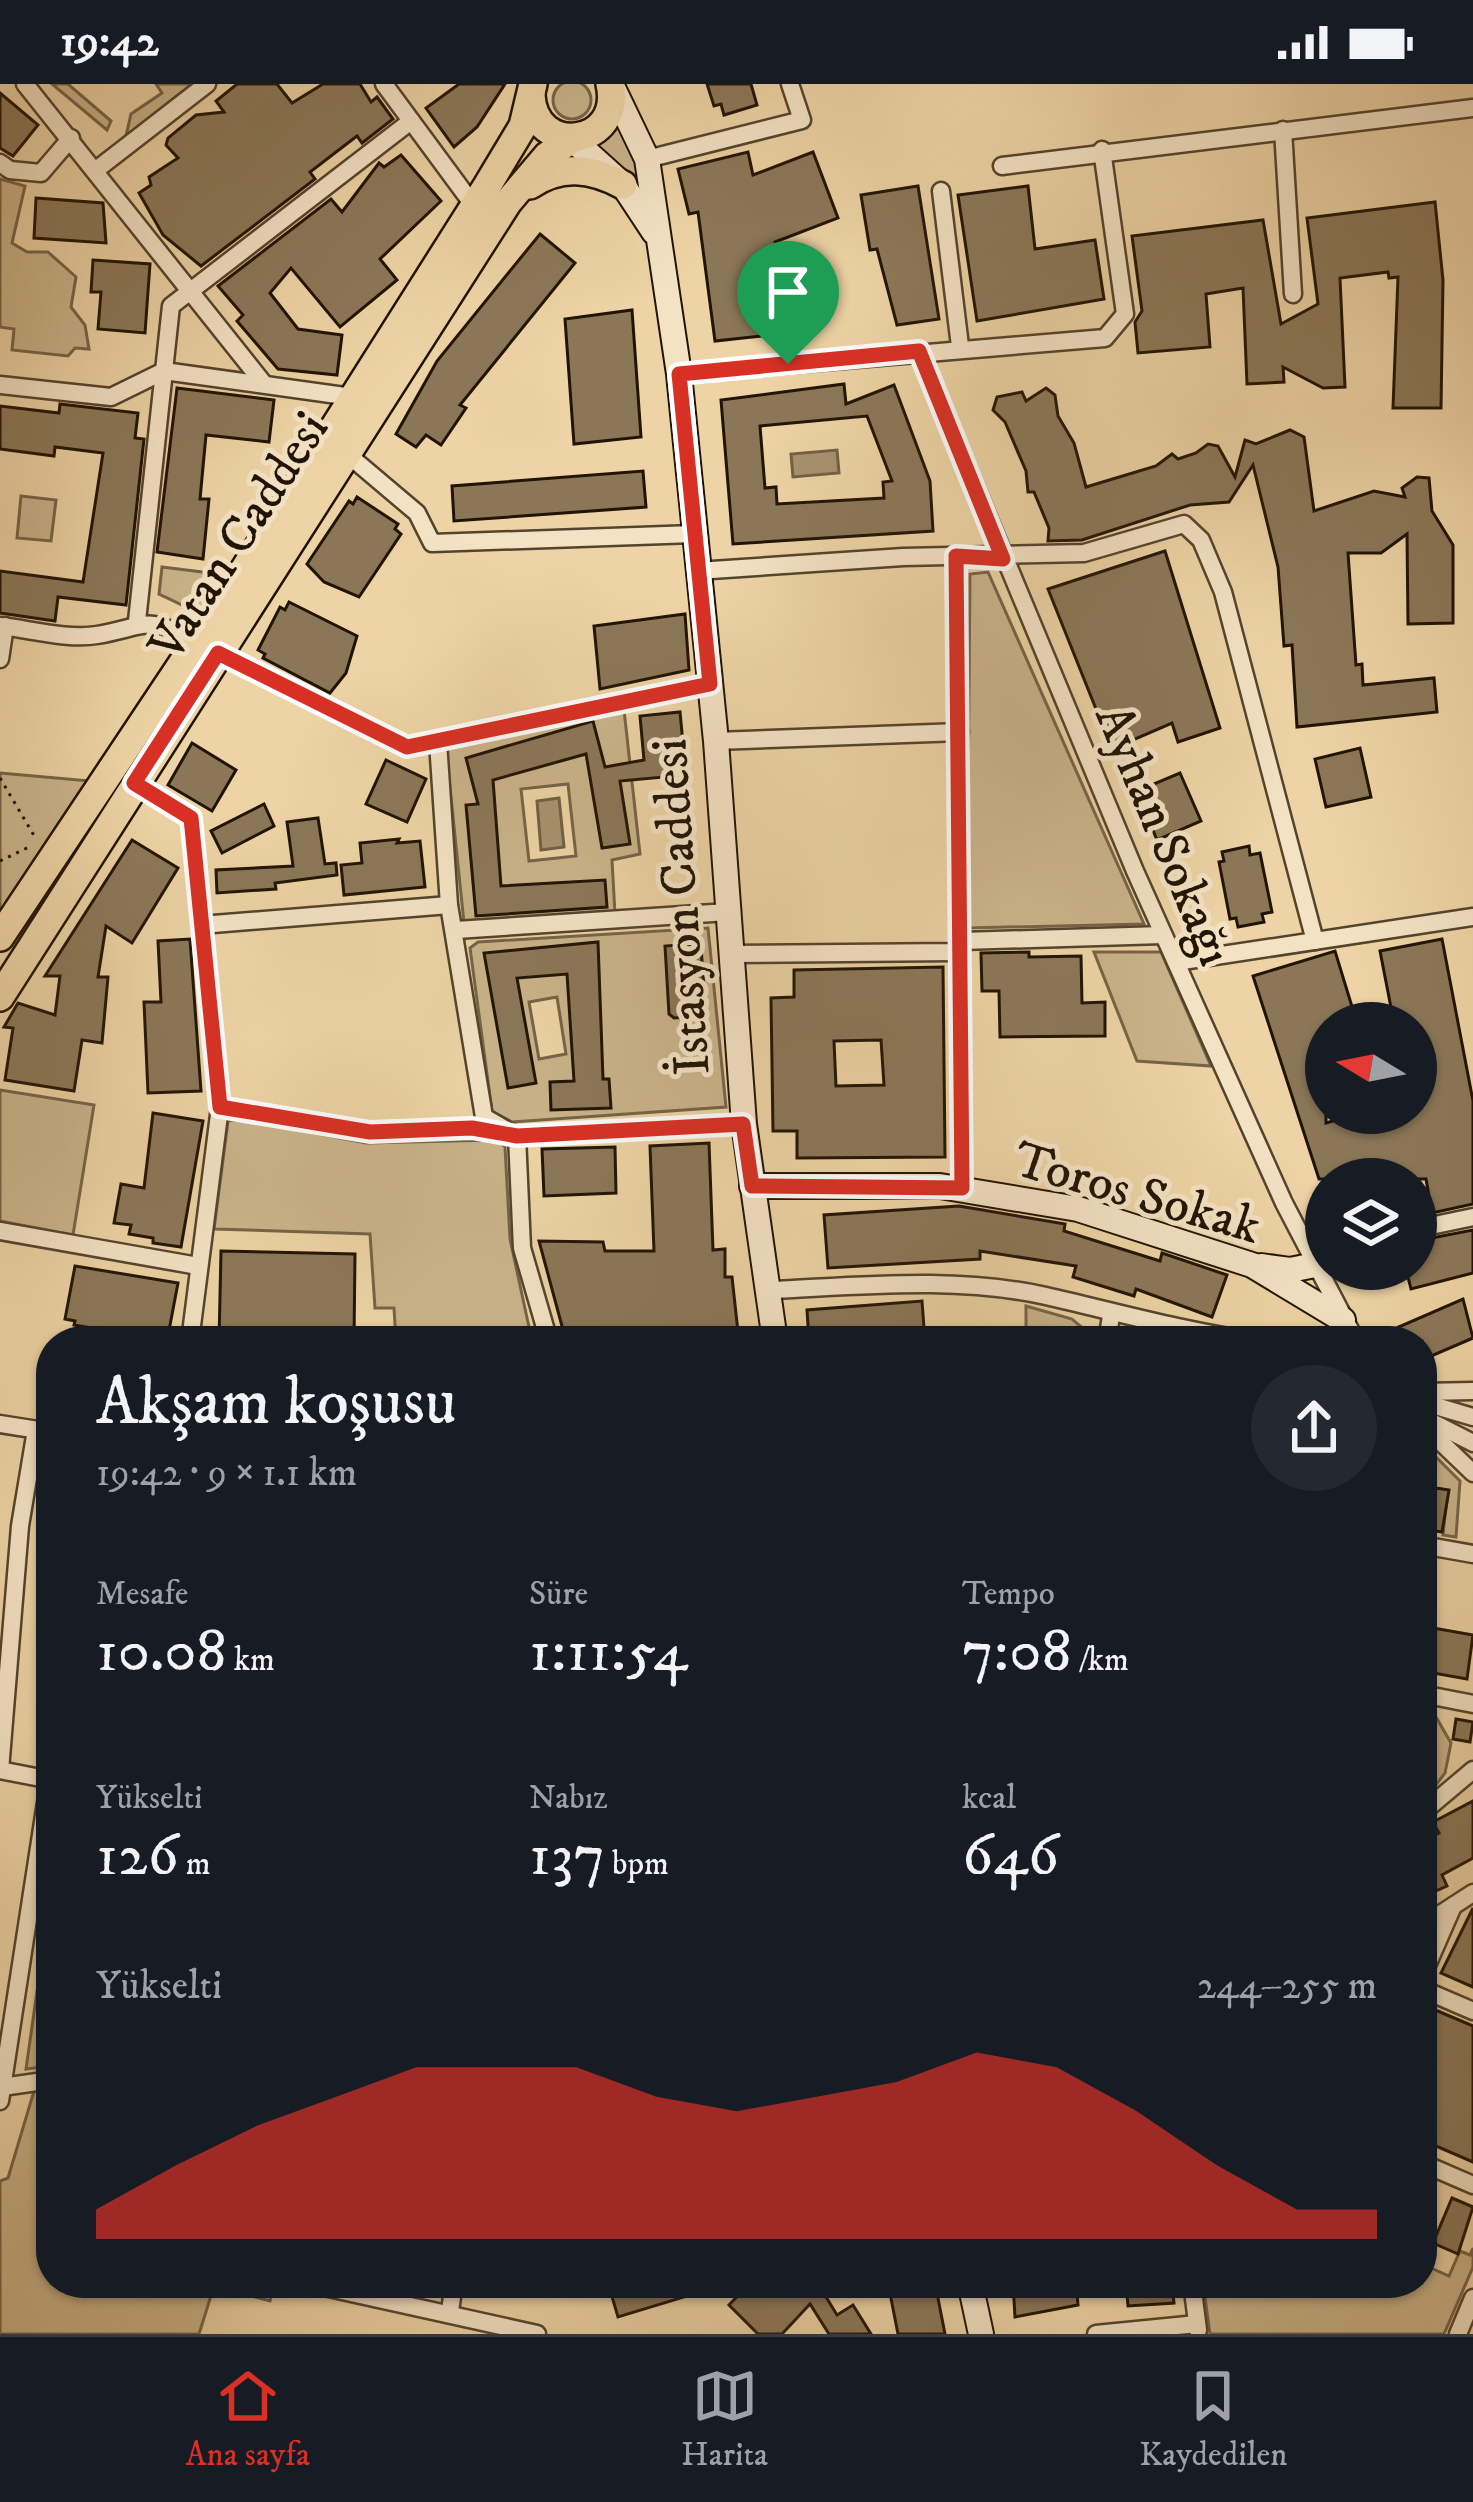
<!DOCTYPE html>
<html lang="tr">
<meta charset="utf-8">
<style>
body{margin:0;font-family:"IM FELL DW Pica",serif;background:#242831;color:#f1f3f6;height:100vh;display:flex;flex-direction:column;font-size:45px;white-space:nowrap}
*{box-sizing:border-box;margin:0}
p{font-size:39px;color:#9ea1a6}
.icon{flex:none;width:66px;height:66px;fill:none;stroke:currentColor;stroke-width:2;stroke-linecap:round;stroke-linejoin:round}
.map{position:relative;flex:1;overflow:hidden}
.sheet{position:absolute;left:36px;top:1242px;width:1401px;height:972px;display:flex;flex-direction:column;background:#171b24;border-radius:48px;box-shadow:0 3px 9px #0004}
.sheet>*{flex:none}
.needle{width:78px;rotate:280deg}
.controls{position:absolute;left:1305px;top:918px;display:grid;gap:24px}
.controls a{display:grid;place-items:center;width:132px;height:132px;border-radius:50%;background:#171b24;box-shadow:0 3px 9px #0004;font-size:60px}
.pin{position:absolute;display:grid;place-items:center;width:102px;height:102px;color:#fff;margin:-123px -51px;border-radius:50% 50% 50% 0;rotate:-45deg;box-shadow:0 0 12px #0007}
.pin .icon{rotate:45deg}
.round{display:grid;place-items:center;flex:none;width:126px;height:126px;border-radius:63px;background:#242831}
.head{display:flex;align-items:center;justify-content:space-between;height:204px;padding:0 60px}
h1{font-size:66px;font-weight:600;line-height:90px}
.metrics{display:grid;grid-template-columns:repeat(3,1fr);gap:18px;height:204px;padding:12px 60px}
.metrics div{display:grid;align-content:center}
.metrics b{font-size:60px;font-weight:600}
.metrics small{font-size:33px;font-weight:400}
.metrics p{font-size:33px}
.chart{height:336px;padding:24px 60px}
.chart p{display:flex;justify-content:space-between}
.chart svg{width:100%;height:216px;margin-top:12px;fill:#d93025;opacity:.7}
.status{display:flex;justify-content:space-between;align-items:center;height:84px;padding:0 60px;background:#171b24;direction:ltr}
.status svg{height:33px;fill:currentColor}
.tabs{display:flex;justify-content:space-around;align-items:center;height:168px;border-top:3px solid #363941;background:#171b24;font-size:33px;color:#9ea1a6}
.tabs a{display:grid;justify-items:center;gap:6px}
.tabs .on{color:#d93025}
.map>svg:first-child{display:block}
.green{fill:#cab38a;stroke:#766448;stroke-width:3;fill-rule:evenodd}
.water{fill:#a8926f;stroke:#726045;stroke-width:3}
.building{fill:#8b7758;stroke:#211405;stroke-width:3;fill-rule:evenodd}
.lines{fill:none;stroke-linecap:round;stroke-linejoin:round}
.street-casing{stroke:#54442d;stroke-width:21}
.secondary-casing{stroke:#211405;stroke-width:28}
.primary-casing{stroke:#211405;stroke-width:32}
.path{stroke:#211405;stroke-width:3;stroke-dasharray:3 6;stroke-linecap:butt}
.street{stroke:#f3e2c4;stroke-width:16}
.secondary{stroke:#f3e2c4;stroke-width:24}
.primary{stroke:#edd3a5;stroke-width:27}
.route-casing{stroke:#fff;stroke-width:24}
.route{stroke:#d93025;stroke-width:15}
.labels{text-anchor:middle;stroke-width:10;stroke-linejoin:round;paint-order:stroke}
.street-label{font-size:51px;fill:#211405;stroke:#f3e2c4}
</style>
<div class="status"><b>19:42</b><svg viewBox="0 0 49 12"><path d="M0 12V9h3v3zM5 12V6h3v6zM10 12V3h3v9zM15 12V0h3v12zM26 1h20v11H26zM47 4h2v5h-2z"/></svg></div>
<div class="map">
<svg width="1473" height="2250" viewBox="0 0 1473 2250">
<rect width="100%" height="100%" fill="#edd3a5"/>
<filter id="stains"><feTurbulence type="fractalNoise" baseFrequency=".00167" numOctaves="4"/><feColorMatrix values="0 0 0 0 .2 0 0 0 0 .09 0 0 0 0 .02 0 0 0 .5 -.17"/></filter>
<radialGradient id="worn" r=".72"><stop offset=".6" stop-color="#630" stop-opacity="0"/><stop offset="1" stop-color="#630" stop-opacity=".3"/></radialGradient>
<g class="green">
<circle cx="572" cy="16" r="19"/>
<polygon points="52,0 68,0 111,37 107,46"/>
<polygon points="156,0 192,0 126,52 131,30 162,9"/>
<polygon points="617,27 641,83 642,112 585,59"/>
<polygon points="0,95 25,102 12,159 27,168 48,168 76,193 71,223 85,241 89,265 75,264 68,272 12,266 14,245 0,243"/>
<polygon points="21,412 56,416 51,457 17,454"/>
<polygon points="162,483 202,488 217,504 201,530 159,510"/>
<polygon points="988,488 1144,840 967,844 970,490"/>
<path d="M624,626L640,770L612,776L615,830L464,839L446,665ZM568,700L576,772L529,777L521,705Z"/>
<polygon points="0,689 90,697 0,841"/>
<path d="M708,844L726,1023L512,1038L492,1027L470,864L478,858ZM557,913L566,970L539,975L529,918Z"/>
<polygon points="1094,868 1161,868 1211,982 1137,977"/>
<polygon points="0,1006 94,1021 73,1151 0,1137"/>
<polygon points="239,1035 366,1059 498,1056 505,1063 510,1155 532,1257 396,1257 394,1224 375,1224 370,1150 214,1145 228,1037"/>
<polygon points="1026,1222 1072,1235 1098,1257 1026,1257"/>
<polygon points="1422,1359 1460,1397 1456,1453 1443,1451 1448,1406 1422,1402"/>
<polygon points="1422,1620 1429,1621 1451,1659 1445,1689 1422,1719"/>
<polygon points="47,1837 51,1837 51,1982 26,1985"/>
<polygon points="51,2004 51,2199 274,2199 270,2217 214,2202 199,2250 0,2250 0,2097 8,2094 34,2007"/>
<polygon points="1473,2164 1473,2183 1444,2250 1210,2250 1203,2199 1422,2199 1422,2180 1449,2192 1460,2167 1470,2171"/>
</g>
<g class="water">
<polygon points="837,366 839,389 793,393 791,370"/>
<polygon points="559,714 564,763 541,766 537,717"/>
</g>
<g class="building">
<polygon points="237,0 277,0 292,19 323,0 360,0 371,18 377,13 393,35 362,59 357,52 310,88 315,95 201,182 163,151 139,109 151,101 149,93 178,74 166,61 168,54 196,31 224,28 216,17"/>
<polygon points="459,0 505,0 477,43 454,63 426,24"/>
<polygon points="707,0 751,0 757,21 724,31 721,20 714,22"/>
<polygon points="0,9 38,41 13,72 0,64"/>
<polygon points="748,68 753,91 813,68 838,134 775,158 782,201 813,197 818,246 715,257 698,128 689,130 678,85"/>
<polygon points="401,71 441,117 380,175 397,196 340,243 291,184 270,209 298,245 342,251 337,291 278,285 237,237 243,231 218,202 331,115 342,128 379,79 384,83"/>
<polygon points="918,102 939,235 897,241 877,165 870,166 861,111"/>
<polygon points="1028,102 1035,165 1095,156 1104,215 977,237 958,111"/>
<polygon points="36,114 103,119 106,159 34,154"/>
<polygon points="1435,118 1443,196 1441,324 1393,324 1398,193 1389,194 1388,188 1340,194 1345,303 1323,304 1283,283 1284,298 1247,300 1243,204 1206,210 1210,263 1138,269 1135,238 1142,227 1132,152 1263,136 1281,240 1318,220 1307,134"/>
<polygon points="540,150 575,179 460,321 466,324 441,361 426,351 416,363 396,350 437,277"/>
<polygon points="93,176 150,180 145,249 98,245 101,208 91,208"/>
<polygon points="632,226 641,353 574,360 565,235"/>
<path d="M844,300L846,320L894,301L930,397L933,447L733,460L721,316ZM867,332L892,397L883,398L884,414L777,420L776,403L765,404L760,342Z"/>
<polygon points="177,304 274,316 269,358 206,351 200,415 209,415 203,475 157,468"/>
<polygon points="1046,304 1055,311 1058,332 1074,359 1086,403 1156,382 1172,370 1178,375 1196,369 1208,360 1218,362 1235,393 1245,356 1256,360 1290,346 1304,353 1314,427 1374,407 1405,413 1402,404 1417,393 1429,394 1432,427 1453,461 1453,539 1408,540 1407,450 1381,469 1348,469 1356,581 1362,580 1363,601 1434,594 1437,628 1297,643 1292,561 1284,562 1278,483 1253,381 1229,418 1190,421 1082,456 1048,457 1049,444 1034,408 1028,408 1026,387 1005,338 993,326 997,313 1022,308 1026,317"/>
<polygon points="60,320 138,329 135,354 144,355 126,521 58,513 55,537 0,529 0,487 83,498 103,369 55,363 54,372 0,365 0,322 59,329"/>
<polygon points="643,387 646,423 454,437 452,402"/>
<polygon points="357,413 398,440 395,445 401,450 359,513 324,498 307,480 349,417 353,420"/>
<polygon points="1165,467 1220,644 1178,658 1172,639 1112,665 1048,505"/>
<polygon points="289,518 357,552 346,589 330,609 263,574 265,570 258,566 280,523 285,526"/>
<polygon points="685,530 689,586 600,605 594,542"/>
<polygon points="680,628 686,691 620,697 630,760 602,764 586,670 493,696 501,802 605,796 607,823 476,832 466,721 478,720 466,674 593,637 605,683 644,676 640,632"/>
<polygon points="192,659 236,686 212,727 168,701"/>
<polygon points="1360,664 1371,713 1326,723 1315,675"/>
<polygon points="386,676 426,695 407,738 366,720"/>
<polygon points="1180,689 1201,737 1157,756 1137,707"/>
<polygon points="264,720 274,742 222,769 211,747"/>
<polygon points="318,734 325,780 336,779 337,791 275,799 276,805 217,809 216,786 293,782 287,738"/>
<polygon points="399,755 397,759 420,757 425,803 344,811 341,781 362,779 360,759"/>
<polygon points="132,756 178,784 132,859 106,842 98,893 108,893 102,959 82,956 74,1007 5,996 13,944 4,943 18,919 55,931 60,892 45,892"/>
<polygon points="1249,762 1250,771 1260,769 1272,828 1262,830 1264,838 1238,843 1236,834 1230,835 1219,778 1224,777 1222,768"/>
<polygon points="190,855 201,1007 148,1009 144,918 161,918 158,857"/>
<polygon points="1442,855 1473,1017 1473,1120 1432,1129 1426,1095 1319,1095 1253,892 1335,867 1357,939 1326,939 1326,971 1317,974 1326,1004 1326,1039 1360,1029 1416,1029 1416,939 1394,939 1380,867"/>
<polygon points="598,858 603,995 609,995 611,1024 551,1026 550,998 574,997 567,890 517,894 536,999 508,1004 484,869"/>
<polygon points="689,860 701,863 706,932 674,934 669,930 665,862"/>
<polygon points="1029,868 1029,873 1081,872 1082,919 1105,918 1105,952 1000,953 999,907 982,907 981,869"/>
<path d="M943,883L945,1073L797,1074V1047H773L771,914L794,913V886ZM881,956L884,1001L836,1002L834,957Z"/>
<polygon points="153,1029 203,1037 181,1163 153,1159 153,1154 129,1150 131,1141 114,1139 121,1100 144,1104"/>
<polygon points="709,1059 713,1166 725,1165 725,1193 732,1193 739,1257 566,1257 539,1157 603,1158 605,1167 654,1167 650,1062"/>
<polygon points="615,1063 616,1109 544,1112 542,1065"/>
<polygon points="959,1122 1065,1140 1064,1147 1160,1177 1162,1169 1227,1191 1212,1233 1136,1205 1134,1212 1073,1193 1076,1182 980,1167 980,1175 828,1184 824,1131"/>
<polygon points="1473,1146 1473,1189 1411,1205 1406,1185 1416,1185 1416,1157"/>
<polygon points="221,1167 355,1170 354,1257 219,1257"/>
<polygon points="75,1182 178,1199 167,1257 74,1241 75,1237 65,1235"/>
<polygon points="1463,1215 1473,1254 1422,1276 1422,1257 1400,1257 1394,1245"/>
<polygon points="922,1217 925,1257 809,1257 807,1226"/>
<polygon points="1422,1402 1449,1406 1442,1448 1422,1445"/>
<polygon points="1422,1542 1473,1551 1467,1595 1422,1587"/>
<polygon points="1456,1635 1473,1638 1470,1658 1453,1655"/>
<polygon points="1473,1717 1473,1774 1442,1791 1447,1802 1422,1813 1422,1757 1439,1749 1433,1738"/>
<polygon points="1473,1824 1473,1903 1441,1889"/>
<polygon points="1426,1922 1473,1942 1473,2078 1422,2056"/>
<polygon points="1452,2114 1473,2123 1458,2170 1433,2159"/>
<polygon points="608,2199 717,2199 717,2203 618,2233"/>
<polygon points="750,2199 831,2199 823,2208 837,2231 853,2221 871,2250 829,2250 810,2220 782,2250 758,2250 729,2221"/>
<polygon points="888,2199 935,2199 945,2250 898,2250"/>
<polygon points="1013,2199 1076,2199 1078,2221 1015,2233"/>
<polygon points="1126,2199 1172,2199 1174,2219 1128,2222"/>
</g>
<g class="lines">
<g class="street-casing">
<g id="street">
<polyline points="25,0 264,300"/>
<polyline points="384,0 474,122"/>
<polyline points="1283,46 1293,210"/>
<polyline points="647,75 802,36 790,0"/>
<polyline points="0,79 10,86 41,89 71,54"/>
<polyline points="1002,82 1473,24"/>
<polyline points="96,86 207,0"/>
<polyline points="941,107 960,262"/>
<polyline points="919,267 1135,787 1284,1119 1356,1257"/>
<polyline points="679,290 1105,254 1125,230 1102,66"/>
<polyline points="0,301 111,313 164,287 352,313"/>
<polyline points="346,369 417,429 432,459 694,450"/>
<polyline points="956,472 962,1104"/>
<polyline points="697,487 903,473 1084,469 1184,440 1201,456 1223,508 1315,857"/>
<polyline points="137,537 171,222 411,37"/>
<path d="M0,542C29,545 68,556 97,551C149,542 143,530 197,558"/>
<polyline points="218,569 407,663 710,600"/>
<polyline points="0,575 5,542"/>
<polyline points="716,657 960,648"/>
<polyline points="438,658 449,821 484,1033 517,1052 522,1164 549,1257"/>
<polyline points="134,699 191,733 220,1023 190,1257"/>
<polyline points="201,841 449,821"/>
<polyline points="456,846 728,828"/>
<polyline points="731,870 955,868 962,857 1163,851"/>
<polyline points="1176,878 1473,833"/>
<polyline points="220,1023 370,1048 472,1044 517,1052 744,1040"/>
<polyline points="1416,1145 1473,1133"/>
<polyline points="0,1147 198,1182"/>
<path d="M770,1206C861,1202 956,1192 1046,1212C1116,1228 1183,1247 1254,1257"/>
<polyline points="1107,1257 1111,1232"/>
<polyline points="1422,1308 1473,1307"/>
<polyline points="1422,1318 1473,1333"/>
<polyline points="1432,1338 1473,1359"/>
<polyline points="0,1340 51,1348"/>
<polyline points="1422,1340 1473,1389"/>
<polyline points="1422,1461 1473,1470"/>
<polyline points="1422,1610 1473,1620"/>
<polyline points="0,1686 20,1442 36,1346"/>
<polyline points="0,1686 51,1696"/>
<polyline points="1422,1729 1473,1686"/>
<polyline points="1422,1842 1473,1809"/>
<polyline points="1422,1893 1453,1822"/>
<polyline points="1422,1905 1473,1927"/>
<polyline points="2,2003 51,1996"/>
<polyline points="0,2017 51,1686"/>
<polyline points="1422,2079 1473,2101"/>
<polyline points="306,2199 537,2250"/>
<polyline points="1192,2199 1198,2246"/>
<polyline points="450,2227 454,2199"/>
<polyline points="1096,2250 1197,2240"/>
<polyline points="1458,2250 1473,2214"/>
</g>
</g>
<g class="secondary-casing">
<g id="secondary">
<polyline points="611,0 647,75 679,290 716,657 744,1040 775,1257"/>
<polyline points="572,55 623,101 654,148"/>
<polyline points="752,1102 940,1102 1078,1125 1252,1181 1343,1236"/>
<polyline points="1261,1182 1290,1186 1315,1181"/>
<polyline points="970,2199 981,2250"/>
</g>
</g>
<g class="primary-casing">
<g id="primary">
<path d="M531,11C534,74 624,63 610,0"/>
<path d="M530,101C561,80 591,84 623,101"/>
<polyline points="0,853 232,505 487,102 523,42 533,0"/>
<polyline points="0,913 508,118 547,72 572,55"/>
</g>
</g>
<g class="path">
<polyline points="0,694 36,755"/>
<polyline points="0,777 29,763"/>
</g>
<use href="#street" class="street"/>
<use href="#secondary" class="secondary"/>
<use href="#primary" class="primary"/>
</g>
<g class="lines">
<g class="route-casing">
<polygon id="route" points="919,267 1003,475 956,472 962,1104 752,1102 743,1040 517,1052 472,1044 370,1048 220,1023 191,734 134,699 218,569 407,663 710,600 679,290"/>
</g>
<use href="#route" class="route"/>
</g>
<g class="labels">
<g class="street-label">
<text transform="translate(237 451) rotate(-57)" y="18">Vatan Caddesi</text>
<text transform="translate(1166 750) rotate(67)" y="18">Ayhan Sokağı</text>
<text transform="translate(679 823) rotate(-94)" y="18">İstasyon Caddesi</text>
<text transform="translate(1138 1107) rotate(16)" y="18">Toros Sokak</text>
</g>
</g>
<rect width="100%" height="100%" filter="url(#stains)"/>
<rect width="100%" height="100%" fill="url(#worn)"/>
</svg>
<div class="controls">
<a><svg class="needle" viewBox="-14 -14 28 28"><path d="M0-13l5 13h-10z" fill="#e53935"/><path d="M0 13l5-13h-10z" fill="#9ea1a6"/></svg></a>
<a><svg class="icon" aria-label="layers" viewBox="0 0 24 24"><path d="M12 4l9 5-9 5-9-5zM3 14l9 5 9-5"/></svg></a>
</div>
<div class="pin" style="left:788px;top:280px;background:#1e9e55"><svg class="icon" aria-label="arrive" viewBox="0 0 24 24"><path d="M6 21V4h12l-3 4 3 4H6"/></svg></div>
<section class="sheet">
<div class="head"><div><h1>Akşam koşusu</h1><p>19:42 · 9 × 1.1 km</p></div><a class="round"><svg class="icon" aria-label="share" viewBox="0 0 24 24"><path d="M12 15V3M7 8l5-5 5 5M5 13v7h14v-7"/></svg></a></div>
<div class="metrics">
<div><p>Mesafe</p><b>10.08<small> km</small></b></div>
<div><p>Süre</p><b>1:11:54</b></div>
<div><p>Tempo</p><b>7:08<small> /km</small></b></div>
</div>
<div class="metrics">
<div><p>Yükselti</p><b>126<small> m</small></b></div>
<div><p>Nabız</p><b>137<small> bpm</small></b></div>
<div><p>kcal</p><b>646</b></div>
</div>
<div class="chart"><p><span>Yükselti</span>244–255 m</p>
<svg viewBox="0 0 160 44" preserveAspectRatio="none"><path d="M0 44V38L10 29L20 21L30 15L40 9L50 9L60 9L70 15L80 18L90 15L100 12L110 6L120 9L130 18L140 29L150 38L160 38V44z"/></svg>
</div>
</section>
</div>
<nav class="tabs">
<a class="on"><svg class="icon" aria-label="home" viewBox="0 0 24 24"><path d="M3 11l9-7 9 7M6 9v11h12V9"/></svg>Ana sayfa</a>
<a><svg class="icon" aria-label="map" viewBox="0 0 24 24"><path d="M3 6l6-2 6 2 6-2v14l-6 2-6-2-6 2zM9 4v14M15 6v14"/></svg>Harita</a>
<a><svg class="icon" aria-label="saved" viewBox="0 0 24 24"><path d="M7 4h10v16l-5-4-5 4z"/></svg>Kaydedilen</a>
</nav>
